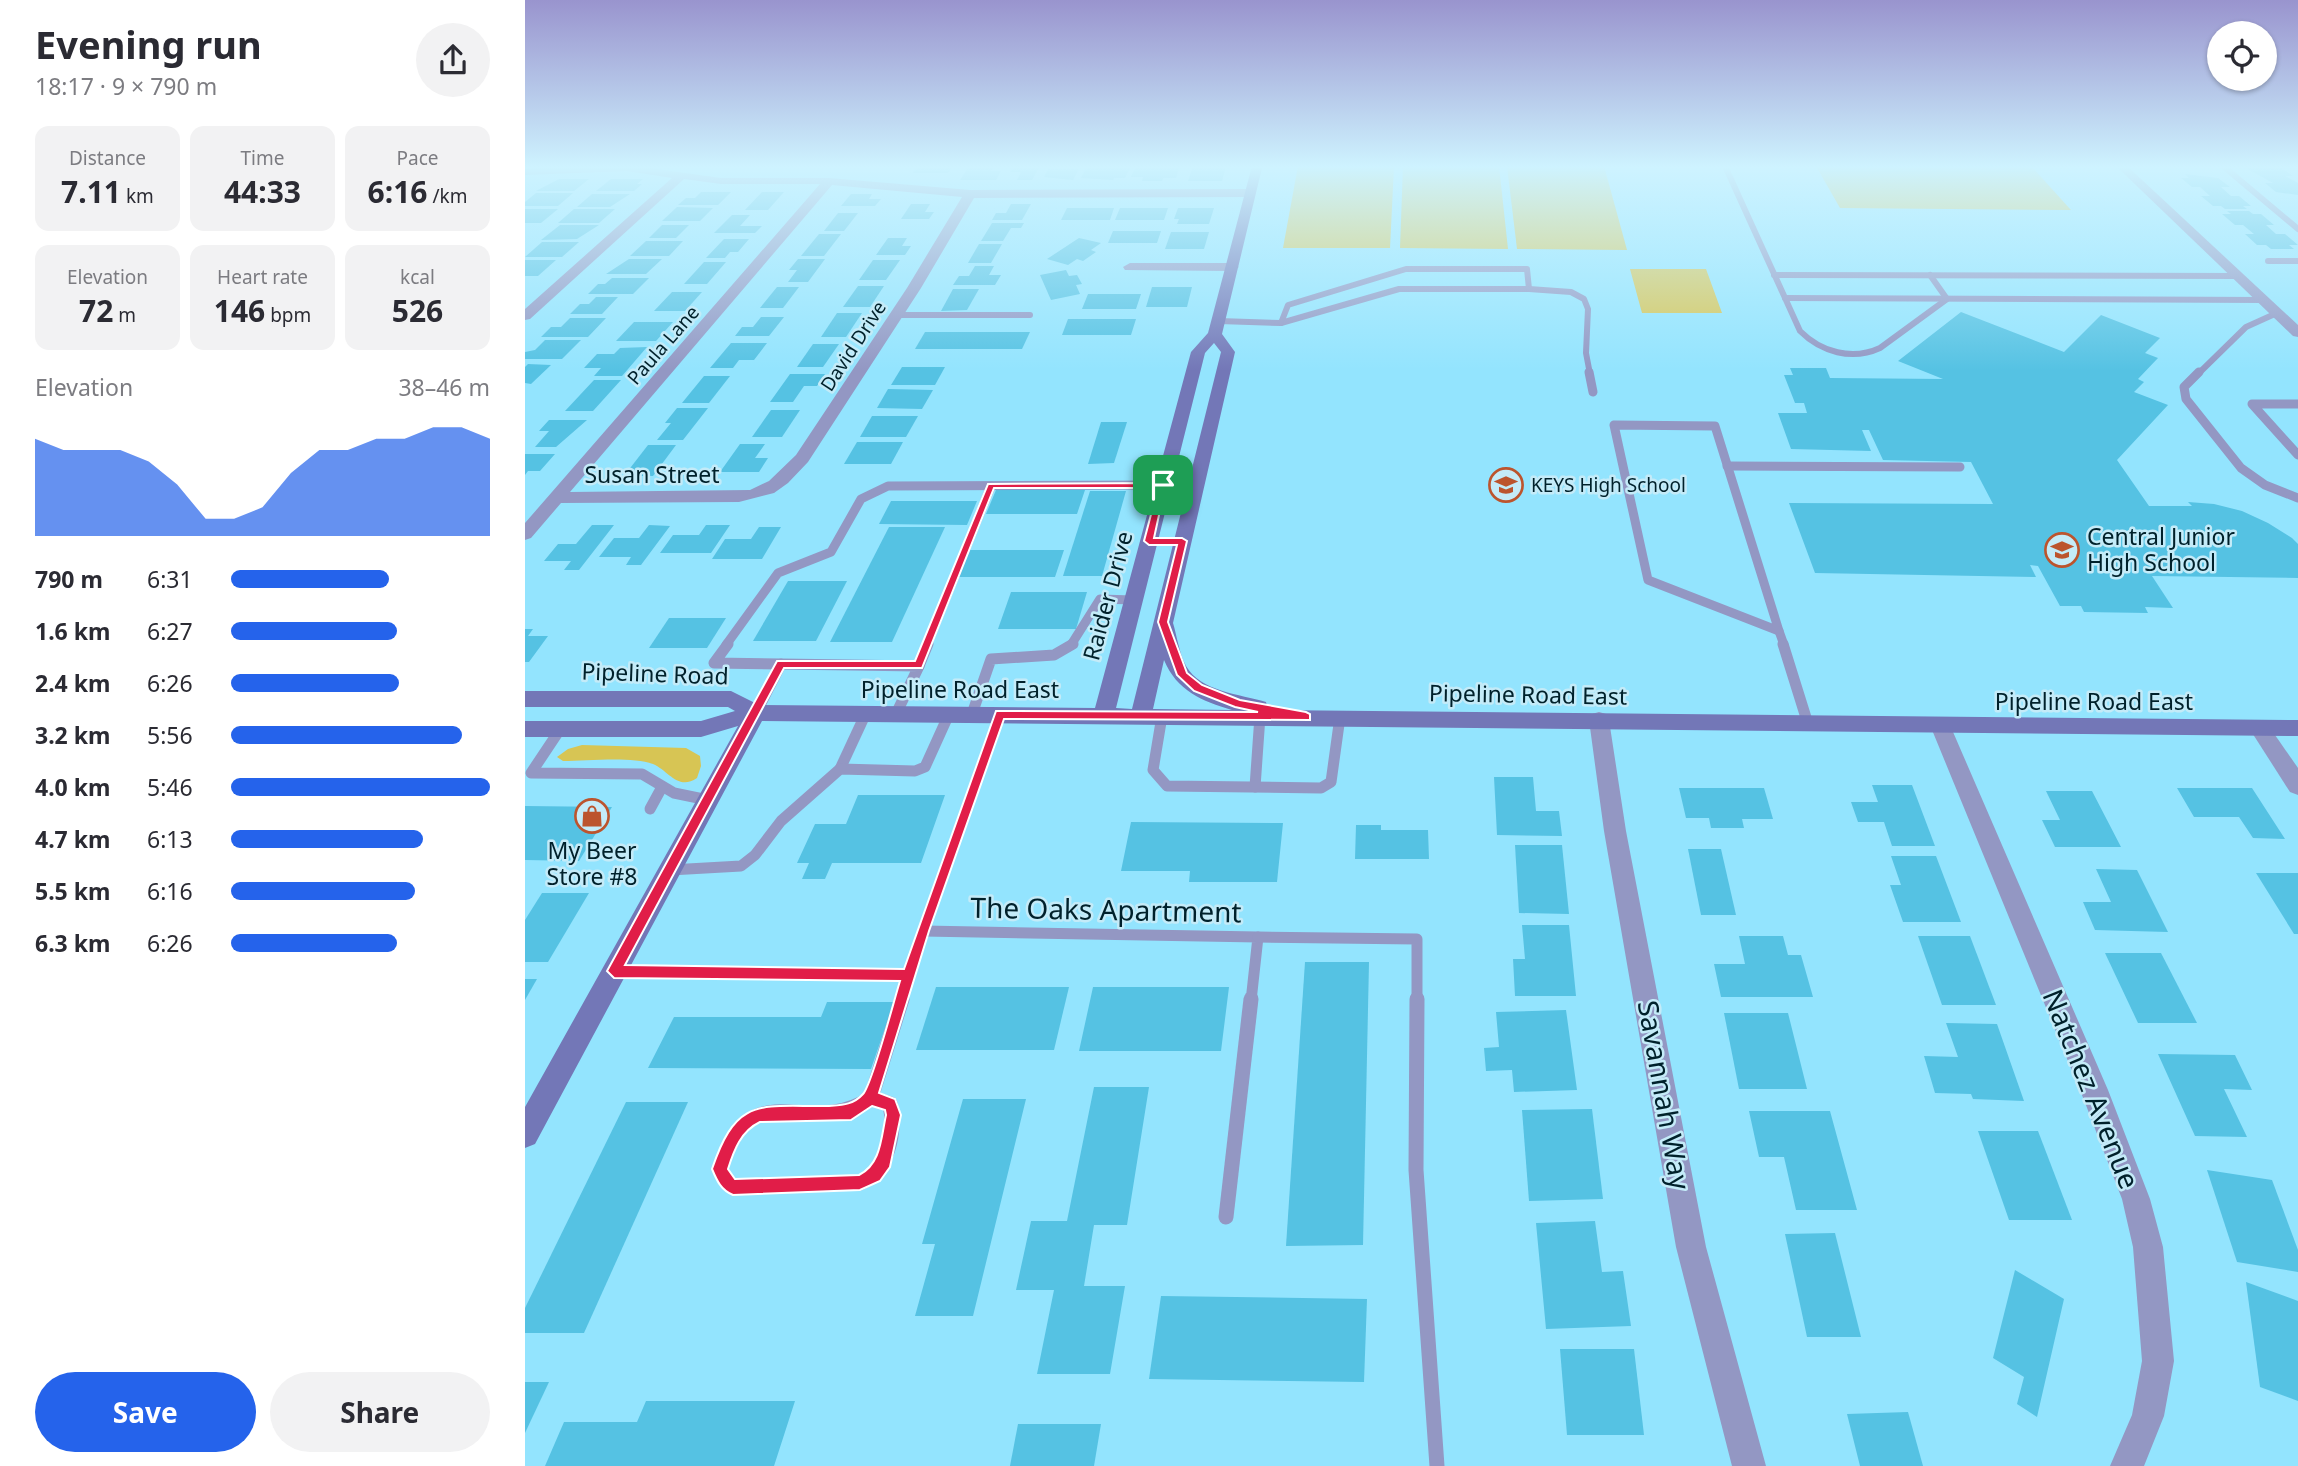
<!DOCTYPE html>
<meta charset="utf-8">
<style>
body{margin:0;font-family:"Noto Sans",sans-serif;background:#f2f2f3;color:#2b2b33;height:100vh;display:flex;flex-direction:column;font-size:26px;white-space:nowrap}
*{box-sizing:border-box;margin:0}
p{font-size:23px;color:#7c7c81}
.icon{flex:none;width:38px;height:38px;fill:none;stroke:currentColor;stroke-width:2;stroke-linecap:round;stroke-linejoin:round}
.map{position:relative;flex:1;overflow:hidden}
.drawer{display:flex;flex-direction:column;background:#fff;width:525px}
.drawer>*{flex:none}
.buttons{position:absolute;left:1682px;top:21px;display:grid;gap:14px}
.buttons a{display:grid;place-items:center;width:70px;height:70px;border-radius:50%;background:#fff;box-shadow:0 2px 5px #0004;font-size:35px}
.pin{position:absolute;display:grid;place-items:center;width:60px;height:60px;color:#fff;margin:-30px;border-radius:14px;box-shadow:0 4px 10px #0006}
.round{display:grid;place-items:center;flex:none;width:74px;height:74px;border-radius:37px;background:#f2f2f3}
.head{display:flex;align-items:center;justify-content:space-between;height:119px;padding:0 35px}
h1{font-size:38px;font-weight:700;line-height:52px}
.stats{display:grid;grid-template-columns:repeat(3,1fr);gap:10px;height:119px;padding:7px 35px}
.stats div{display:grid;align-content:center;border-radius:14px;background:#f2f2f3;text-align:center}
.stats b{font-size:30px;font-weight:700}
.stats small{font-size:19px;font-weight:400}
.stats p{font-size:19px}
.chart{height:196px;padding:14px 35px}
.chart p{display:flex;justify-content:space-between}
.chart svg{width:100%;height:126px;margin-top:7px;fill:#2563eb;opacity:.7}
.button{display:flex;gap:14px;margin-top:auto;padding:14px 35px}
.button a{flex:1;height:80px;border-radius:42px;background:#2563eb;color:#fff;font-size:28px;font-weight:700;line-height:80px;text-align:center}
.button a+a{background:#f2f2f3;color:#2b2b33}
ul{padding:0 35px;list-style:none;font-size:23px}
li{display:grid;grid-template-columns:112px 84px 1fr;align-items:center;height:52px}
li i{height:18px;border-radius:9px;background:#2563eb}
main{display:flex;flex:1;min-height:0}
.map>svg:first-child{display:block}
.green{fill:#d7c554}
.building{fill:#55c2e3}
.lines{fill:none;stroke-linecap:round;stroke-linejoin:round}
.service-far3{stroke:#9397c3;stroke-width:6}
.service-far2{stroke:#9397c3;stroke-width:9}
.service-far1{stroke:#9397c3;stroke-width:11}
.service{stroke:#9397c3;stroke-width:15}
.minor{fill:#9397c3;fill-rule:evenodd}
.tertiary{fill:#9397c3;fill-rule:evenodd}
.secondary{fill:#7377b7;fill-rule:evenodd}
.route{fill:#e11d48;stroke:#fff;stroke-width:2;fill-rule:evenodd}
.labels{text-anchor:middle;stroke-width:5;stroke-linejoin:round;paint-order:stroke}
.far-street-label{font-size:19px;fill:#00212b;stroke:#c4ebf8}
.far-poi-label{font-size:19px;fill:#00212b;stroke:#c4ebf8;text-anchor:start}
.street-label{font-size:23px;fill:#00212b;stroke:#c4ebf8}
.poi-label{font-size:23px;fill:#00212b;stroke:#c4ebf8;text-anchor:start}
.near-street-label{font-size:28px;fill:#00212b;stroke:#c4ebf8}
</style>
<main>
<section class="drawer">
<div class="head"><div><h1>Evening run</h1><p>18:17 · 9 × 790 m</p></div><a class="round"><svg class="icon" aria-label="share" viewBox="0 0 24 24"><path d="M12 15V3M7 8l5-5 5 5M5 13v7h14v-7"/></svg></a></div>
<div class="stats">
<div><p>Distance</p><b>7.11<small> km</small></b></div>
<div><p>Time</p><b>44:33</b></div>
<div><p>Pace</p><b>6:16<small> /km</small></b></div>
</div>
<div class="stats">
<div><p>Elevation</p><b>72<small> m</small></b></div>
<div><p>Heart rate</p><b>146<small> bpm</small></b></div>
<div><p>kcal</p><b>526</b></div>
</div>
<div class="chart"><p><span>Elevation</span>38–46 m</p>
<svg viewBox="0 0 160 44" preserveAspectRatio="none"><path d="M0 44V10L10 14L20 14L30 14L40 18L50 26L60 38L70 38L80 34L90 22L100 14L110 14L120 10L130 10L140 6L150 6L160 10V44z"/></svg>
</div>
<ul>
<li><b>790 m</b>6:31<i style="width:61%"></i></li>
<li><b>1.6 km</b>6:27<i style="width:64%"></i></li>
<li><b>2.4 km</b>6:26<i style="width:65%"></i></li>
<li><b>3.2 km</b>5:56<i style="width:89%"></i></li>
<li><b>4.0 km</b>5:46<i style="width:100%"></i></li>
<li><b>4.7 km</b>6:13<i style="width:74%"></i></li>
<li><b>5.5 km</b>6:16<i style="width:71%"></i></li>
<li><b>6.3 km</b>6:26<i style="width:64%"></i></li>
</ul>
<div class="button"><a>Save</a><a>Share</a></div>
</section>
<div class="map">
<svg width="1773" height="1466" viewBox="0 0 1773 1466">
<rect width="100%" height="100%" fill="#93e4fe"/>
<g class="green">
<polygon points="773,166 869,166 865,248 758,248"/>
<polygon points="878,166 974,166 983,249 875,248"/>
<polygon points="982,166 1079,166 1102,250 992,249"/>
<polygon points="1291,166 1506,166 1546,210 1315,208"/>
<polygon points="1105,269 1181,269 1197,313 1117,313"/>
<path d="M57,745L161,748L175,756L176,766L172,778C153,791 144,771 128,764C106,756 62,761 38,761L32,757L43,749Z"/>
</g>
<g class="building">
<polygon points="393,166 428,166 423,173 388,173"/>
<polygon points="489,166 515,166 507,180 492,180 496,172 485,172"/>
<polygon points="668,166 701,166 697,181 663,181"/>
<polygon points="1726,166 1757,168 1768,176 1760,176 1773,183 1773,195 1751,192 1740,183 1748,183 1721,168 1729,168"/>
<polygon points="443,168 468,168 466,171 476,171 471,180 435,180"/>
<polygon points="561,168 605,168 600,178 589,178 588,180 556,178"/>
<polygon points="610,168 654,168 651,178 638,178 637,181 617,181 618,177 606,177"/>
<polygon points="523,169 554,169 548,180 519,177"/>
<polygon points="1660,174 1693,178 1705,187 1696,187 1706,196 1714,196 1726,206 1718,206 1722,209 1700,209 1696,206 1688,206 1676,196 1685,196 1675,187 1667,187 1656,178 1664,178"/>
<polygon points="34,179 64,179 49,191 11,191"/>
<polygon points="86,179 118,179 112,184 117,184 109,191 71,191"/>
<polygon points="176,192 206,192 193,205 153,205 161,198 170,198"/>
<polygon points="237,192 259,192 243,210 220,210"/>
<polygon points="11,193 48,193 33,206 0,206 0,202"/>
<polygon points="67,194 105,194 85,207 52,207"/>
<polygon points="326,194 347,194 344,199 356,199 350,206 316,206"/>
<polygon points="386,204 405,204 400,212 409,212 404,219 376,219"/>
<polygon points="486,204 506,204 497,220 467,220 471,213 481,213"/>
<polygon points="152,207 188,208 175,221 137,221"/>
<polygon points="542,208 589,208 585,220 536,220"/>
<polygon points="595,208 643,208 639,220 590,220"/>
<polygon points="653,208 689,208 684,224 652,224 654,219 649,219"/>
<polygon points="0,209 33,209 16,223 0,223"/>
<polygon points="49,209 90,209 74,223 33,223"/>
<polygon points="1702,211 1724,211 1728,214 1736,214 1749,225 1741,225 1751,234 1760,234 1773,245 1764,245 1769,249 1746,249 1741,245 1732,245 1720,234 1729,234 1718,225 1710,225 1697,214 1706,214"/>
<polygon points="313,213 333,213 319,231 299,231"/>
<polygon points="207,215 225,215 215,226 237,226 230,233 189,233"/>
<polygon points="467,223 499,223 496,228 486,228 478,241 456,241"/>
<polygon points="35,225 74,225 52,239 16,240"/>
<polygon points="137,225 164,225 151,238 124,238"/>
<polygon points="588,231 636,231 632,243 583,243"/>
<polygon points="646,232 684,232 679,249 640,249"/>
<polygon points="294,234 316,234 299,256 276,256"/>
<polygon points="363,238 382,238 377,246 386,246 380,255 351,255"/>
<polygon points="554,238 576,243 566,250 571,252 558,261 552,259 543,265 522,259"/>
<polygon points="199,239 224,239 213,252 205,252 200,258 181,258"/>
<polygon points="121,241 158,241 144,256 105,256"/>
<polygon points="17,242 54,242 37,257 0,257"/>
<polygon points="454,244 477,244 466,263 443,263"/>
<polygon points="104,259 137,259 121,274 81,274"/>
<polygon points="273,259 300,259 283,282 263,282 272,270 264,270"/>
<polygon points="0,260 31,260 13,276 0,276"/>
<polygon points="348,260 375,260 361,280 334,280"/>
<polygon points="179,262 201,262 182,284 159,284"/>
<polygon points="450,266 469,266 464,275 476,275 470,285 428,285 434,276 444,276"/>
<polygon points="541,270 544,276 552,275 557,284 551,285 555,294 526,300 515,275"/>
<polygon points="87,278 124,278 108,294 63,294 73,284 80,284"/>
<polygon points="333,286 359,286 345,307 318,307"/>
<polygon points="252,287 274,287 258,308 235,308"/>
<polygon points="627,287 667,287 662,307 621,307"/>
<polygon points="428,289 454,289 442,310 416,311"/>
<polygon points="147,292 177,292 160,311 129,311"/>
<polygon points="563,294 616,294 611,309 557,309"/>
<polygon points="71,297 93,297 77,314 45,314 55,304 64,304"/>
<polygon points="1436,312 1539,352 1576,315 1635,338 1620,353 1633,358 1613,379 1619,382 1609,392 1643,405 1592,460 1624,506 1667,506 1663,502 1689,504 1717,511 1743,523 1767,538 1773,544 1773,578 1627,576 1648,608 1620,607 1623,613 1559,612 1556,606 1535,606 1513,566 1505,565 1511,577 1290,573 1264,503 1468,504 1446,462 1358,460 1344,430 1337,430 1346,451 1266,449 1253,413 1282,413 1279,403 1270,403 1259,375 1268,375 1265,368 1301,368 1305,378 1418,379 1373,361"/>
<polygon points="312,313 337,313 321,337 296,337"/>
<polygon points="236,317 259,317 244,336 210,336 217,327 228,327"/>
<polygon points="45,318 81,318 63,337 16,337 26,327 36,327"/>
<polygon points="543,319 611,319 606,335 537,335"/>
<polygon points="109,322 148,322 131,341 91,341"/>
<polygon points="400,332 505,332 497,349 390,349"/>
<polygon points="20,340 56,340 37,359 0,359 0,352 10,350"/>
<polygon points="206,343 242,343 229,360 214,360 208,368 185,368"/>
<polygon points="288,344 314,344 298,367 272,367"/>
<polygon points="122,347 97,376 69,376 76,368 59,368 72,354 89,354 95,348"/>
<polygon points="3,364 26,365 6,384 0,383 0,367"/>
<polygon points="377,367 420,367 410,385 366,385"/>
<polygon points="265,374 300,374 292,386 279,386 268,402 245,402"/>
<polygon points="179,376 205,376 184,403 157,403"/>
<polygon points="69,380 96,380 68,411 40,411"/>
<polygon points="363,389 408,390 397,409 352,408"/>
<polygon points="152,408 183,408 158,440 132,440 146,423 140,423"/>
<polygon points="246,410 275,410 257,437 227,437"/>
<polygon points="347,416 393,416 381,437 335,437"/>
<polygon points="24,420 62,420 31,447 10,447 24,431 14,431"/>
<polygon points="576,422 602,422 589,463 563,464"/>
<polygon points="332,442 378,442 366,464 319,464"/>
<polygon points="215,444 240,444 230,458 243,458 234,472 195,472"/>
<polygon points="123,445 151,445 128,476 99,476"/>
<polygon points="0,454 30,454 15,471 3,471 0,475"/>
<polygon points="471,490 560,490 552,514 461,514"/>
<polygon points="565,491 601,491 577,576 538,576"/>
<polygon points="366,501 452,501 442,525 354,524"/>
<polygon points="67,525 89,525 54,570 39,570 46,561 19,561 33,544 51,544"/>
<polygon points="124,525 145,526 116,565 101,565 106,557 74,557 89,538 114,538"/>
<polygon points="181,525 205,525 186,553 135,553 148,535 174,535"/>
<polygon points="234,527 256,527 237,559 187,559 200,539 226,539"/>
<polygon points="364,527 420,527 367,642 305,642"/>
<polygon points="445,550 539,550 530,577 433,577"/>
<polygon points="263,581 322,581 291,641 228,641"/>
<polygon points="486,592 562,592 551,629 473,629"/>
<polygon points="144,618 201,618 182,648 124,648"/>
<polygon points="0,629 8,629 3,636 23,636 4,662 0,662"/>
<polygon points="969,777 1008,777 1011,811 1034,811 1037,836 972,835"/>
<polygon points="1347,785 1387,785 1410,846 1367,846 1359,822 1333,822 1326,802 1353,802"/>
<polygon points="1154,788 1239,788 1248,819 1217,819 1219,828 1186,828 1184,818 1161,818"/>
<polygon points="1652,788 1727,788 1760,839 1728,838 1714,817 1669,817"/>
<polygon points="1521,791 1567,791 1596,847 1530,847 1517,820 1535,820"/>
<polygon points="333,795 420,795 396,863 307,863 300,879 277,879 284,863 272,863 290,824 321,824"/>
<polygon points="0,806 87,807 54,861 0,860"/>
<polygon points="606,822 758,823 752,882 664,882 665,871 596,871"/>
<polygon points="831,825 856,825 856,830 903,830 904,859 830,859"/>
<polygon points="990,845 1037,845 1044,914 994,913"/>
<polygon points="1163,849 1196,849 1211,915 1176,915"/>
<polygon points="1366,856 1411,856 1436,922 1378,922 1365,885 1376,885"/>
<polygon points="1571,869 1612,870 1643,932 1570,930 1558,902 1586,902"/>
<polygon points="1731,873 1773,873 1773,934 1769,934"/>
<polygon points="17,893 64,893 23,962 0,962 0,920"/>
<polygon points="997,925 1044,925 1051,996 990,996 988,959 1000,959"/>
<polygon points="1214,936 1258,936 1263,955 1276,955 1288,997 1196,997 1189,964 1220,964"/>
<polygon points="1393,936 1445,936 1471,1005 1417,1005"/>
<polygon points="1580,953 1636,953 1672,1023 1613,1023"/>
<polygon points="780,962 844,962 838,1245 761,1246"/>
<polygon points="0,979 12,979 0,1000"/>
<polygon points="411,987 544,987 529,1050 391,1050"/>
<polygon points="568,987 704,987 696,1051 554,1051"/>
<polygon points="302,1002 369,1002 346,1069 123,1068 149,1017 296,1017"/>
<polygon points="1041,1010 1052,1090 989,1092 987,1070 961,1071 959,1048 974,1047 971,1012"/>
<polygon points="1199,1013 1263,1013 1282,1089 1214,1089"/>
<polygon points="1421,1023 1472,1024 1499,1101 1448,1099 1446,1094 1410,1093 1399,1056 1433,1057"/>
<polygon points="1633,1054 1710,1055 1727,1090 1699,1089 1722,1137 1670,1136"/>
<polygon points="569,1087 624,1087 602,1225 569,1225 559,1286 600,1286 585,1374 512,1374 529,1290 491,1290 506,1221 542,1221"/>
<polygon points="438,1099 501,1099 448,1316 390,1316 410,1244 397,1244"/>
<polygon points="101,1102 163,1102 59,1333 0,1333 0,1308"/>
<polygon points="1067,1109 1078,1199 1004,1201 997,1110"/>
<polygon points="1224,1111 1305,1111 1332,1210 1271,1210 1259,1157 1234,1157"/>
<polygon points="1453,1131 1513,1131 1547,1220 1484,1220"/>
<polygon points="1682,1170 1747,1180 1773,1250 1773,1272 1712,1262"/>
<polygon points="1070,1221 1077,1272 1098,1271 1106,1326 1021,1329 1011,1223"/>
<polygon points="1310,1233 1336,1337 1282,1337 1260,1234"/>
<polygon points="1490,1270 1539,1299 1512,1417 1492,1404 1499,1377 1468,1358"/>
<polygon points="1721,1282 1773,1301 1773,1401 1735,1387"/>
<polygon points="636,1296 842,1299 839,1382 624,1379"/>
<polygon points="1035,1349 1109,1349 1119,1435 1042,1435"/>
<polygon points="0,1382 24,1382 0,1433"/>
<polygon points="121,1401 270,1401 249,1466 20,1466 39,1422 112,1422"/>
<polygon points="1383,1412 1398,1466 1335,1466 1322,1414"/>
<polygon points="493,1424 576,1424 569,1466 485,1466"/>
</g>
<g class="lines">
<g class="service-far3">
<path d="M1200,166L1275,331C1296,352 1327,361 1355,348L1422,299L1405,275"/>
<polyline points="1698,166 1773,229"/>
<polyline points="1743,261 1773,261"/>
<polygon points="881,269 1002,269 1004,289 874,289 756,323 763,305"/>
<polyline points="1249,275 1714,276"/>
<polyline points="1004,289 1046,292 1059,299 1063,309 1061,353 1065,374"/>
<polyline points="1260,298 1739,300"/>
<polyline points="372,315 505,315"/>
<polyline points="694,321 756,323"/>
<polyline points="1673,374 1721,327 1752,313"/>
</g>
<g class="service-far2">
<polyline points="1064,372 1068,392"/>
<polyline points="1674,372 1659,387 1661,399 1716,468 1740,485 1773,498"/>
<polyline points="1773,404 1727,404 1773,455"/>
<polygon points="1089,425 1190,426 1254,631 1123,580"/>
<polyline points="1202,466 1435,467"/>
<polyline points="1254,631 1259,645"/>
<polyline points="201,645 253,573 306,552 336,499 363,486 638,485"/>
<polyline points="402,645 466,486"/>
<polyline points="546,645 575,599 608,600"/>
</g>
<g class="service-far1">
<polyline points="203,644 189,663 256,664 231,713"/>
<polyline points="1258,644 1283,724"/>
<polyline points="256,664 394,666 371,714"/>
<polyline points="394,666 403,644"/>
<polyline points="447,714 466,659 529,655 548,644"/>
<polyline points="637,716 628,770 642,786 796,788 806,782 815,717"/>
<polyline points="36,728 6,773 117,774 149,793 183,800"/>
<polyline points="315,769 341,713"/>
<polyline points="730,787 735,716"/>
<polyline points="125,809 137,787"/>
<polyline points="145,870 216,866 230,855 256,821 315,769 390,771 400,767 424,714"/>
<polyline points="398,931 733,937 726,1001"/>
<polyline points="733,937 892,939 892,1001"/>
<polyline points="89,971 384,975"/>
<polyline points="376,1001 398,931 475,715"/>
</g>
<g class="service">
<polyline points="892,999 891,1170 912,1466"/>
<path d="M346,1098L365,1104C371,1135 363,1168 335,1183L208,1187L200,1180L195,1169C227,1068 281,1141 346,1098Z"/>
<polyline points="346,1098 377,999"/>
<polyline points="701,1217 726,999"/>
</g>
<g class="minor">
<path d="M110,166L196,178H304L445,190L725,189L731,193L725,197L449,198L396,288L283,462L263,483L249,493L214,502L36,503L6,538L0,540V523L295,184H196L159,179L5,319L0,320V309L147,178L102,171L0,175V169ZM307,185L437,197L382,288L271,455L244,481L225,490L45,492Z"/>
<polygon points="1591,166 1602,166 1773,325 1773,337 1768,336"/>
<polygon points="605,263 707,263 714,267 707,271 600,270 598,267"/>
<polygon points="1415,717 1422,719 1425,725 1583,1090 1625,1199 1638,1247 1649,1361 1639,1416 1619,1466 1585,1466 1607,1415 1617,1361 1608,1247 1597,1199 1559,1100 1405,725 1408,719"/>
<polygon points="1734,720 1741,722 1773,768 1773,795 1765,792 1724,728 1727,722"/>
</g>
<polygon class="tertiary" points="1074,712 1081,714 1084,720 1101,831 1181,1247 1241,1466 1207,1466 1151,1247 1079,831 1064,720 1067,714"/>
<path class="secondary" d="M727,166L737,168L697,334L710,352L648,623C652,636 654,653 661,666C676,692 715,694 741,702L743,710L1773,720V736L237,721L10,1144L0,1148V1107L213,726L176,737H0V721H176L210,711L203,707H0V691H206L234,705L570,708L666,352L683,333ZM689,343L696,352L607,709L591,708L680,353ZM639,660C652,691 677,701 707,710L628,709Z"/>
</g>
<linearGradient id="sky" x2="0" y2="1"><stop stop-color="#9994ce"/><stop offset="0.45" stop-color="#cef3ff"/><stop offset="1" stop-color="#cef3ff" stop-opacity="0"/></linearGradient>
<rect width="1773" height="371" fill="url(#sky)"/>
<path class="route" d="M641,483L629,538H657L662,541L643,622L662,673L677,685L715,700L781,712L785,714V720L479,719L404,931L354,1093L370,1099L376,1115L365,1167L355,1181L335,1190L208,1195C196,1190 192,1181 187,1169C212,1095 235,1107 304,1106C317,1105 328,1105 338,1094C347,1085 369,1000 375,981L89,978L82,971L252,661H390L463,484ZM469,488H633L619,541L624,545H652L633,622L652,675L669,691L710,707L733,712L471,711L379,969L100,965L259,668H397ZM347,1106L360,1110L361,1115C356,1138 356,1164 334,1175L210,1179L203,1169C209,1150 216,1131 235,1122L326,1120Z"/>
<defs>
<g id="school-ring" transform="scale(1.75)"><circle r="9.5" fill="#c4ebf8" stroke="#bc542d" stroke-width="1.5"/><path d="M0-5L7-2L0 1L-7-2ZM-4 1L0 2.5L4 1V4Q0 6-4 4Z" fill="#bc542d"/></g>
<g id="shop-ring" transform="scale(1.75)"><circle r="9.5" fill="#c4ebf8" stroke="#bc542d" stroke-width="1.5"/><path d="M-5-2.5h2.3a2.7 3.5 0 0 1 5.4 0H5L5.5 6h-11ZM-1.5-2.5h3a1.5 2.3 0 0 0-3 0Z" fill="#bc542d"/></g>
</defs>
<g fill-rule="evenodd">
<use href="#school-ring" x="981" y="485"/>
<use href="#school-ring" x="1537" y="550"/>
<use href="#shop-ring" x="67" y="816"/>
</g>
<g class="labels">
<g class="far-street-label">
<text transform="translate(138 345) rotate(-49)" y="7">Paula Lane</text>
<text transform="translate(328 346) rotate(-57)" y="7">David Drive</text>
</g>
<g class="far-poi-label">
<text x="1006" y="492">KEYS High School</text>
</g>
<g class="street-label">
<text x="127" y="483">Susan Street</text>
<text transform="translate(583 596) rotate(-75)" y="8">Raider Drive</text>
<text transform="translate(130 674) rotate(2)" y="8">Pipeline Road</text>
<text x="435" y="698">Pipeline Road East</text>
<text transform="translate(1003 695) rotate(1)" y="8">Pipeline Road East</text>
<text x="1569" y="710">Pipeline Road East</text>
</g>
<g class="poi-label">
<text x="1562" y="545">Central Junior<tspan x="1562" dy="26">High School</tspan></text>
<text x="67" y="859" text-anchor="middle">My Beer<tspan x="67" dy="26">Store #8</tspan></text>
</g>
<g class="near-street-label">
<text transform="translate(581 910) rotate(1)" y="10">The Oaks Apartment</text>
<text transform="translate(1566 1089) rotate(68)" y="10">Natchez Avenue</text>
<text transform="translate(1139 1095) rotate(80)" y="10">Savannah Way</text>
</g>
</g>
</svg>
<div class="buttons">
<a><svg class="icon" aria-label="locate" viewBox="0 0 24 24"><circle cx="12" cy="12" r="6"/><path d="M12 2v4M12 18v4M2 12h4M18 12h4"/></svg></a>
</div>
<div class="pin" style="left:638px;top:485px;background:#1e9e55"><svg class="icon" aria-label="arrive" viewBox="0 0 24 24"><path d="M6 21V4h12l-3 4 3 4H6"/></svg></div>
</div>
</main>
